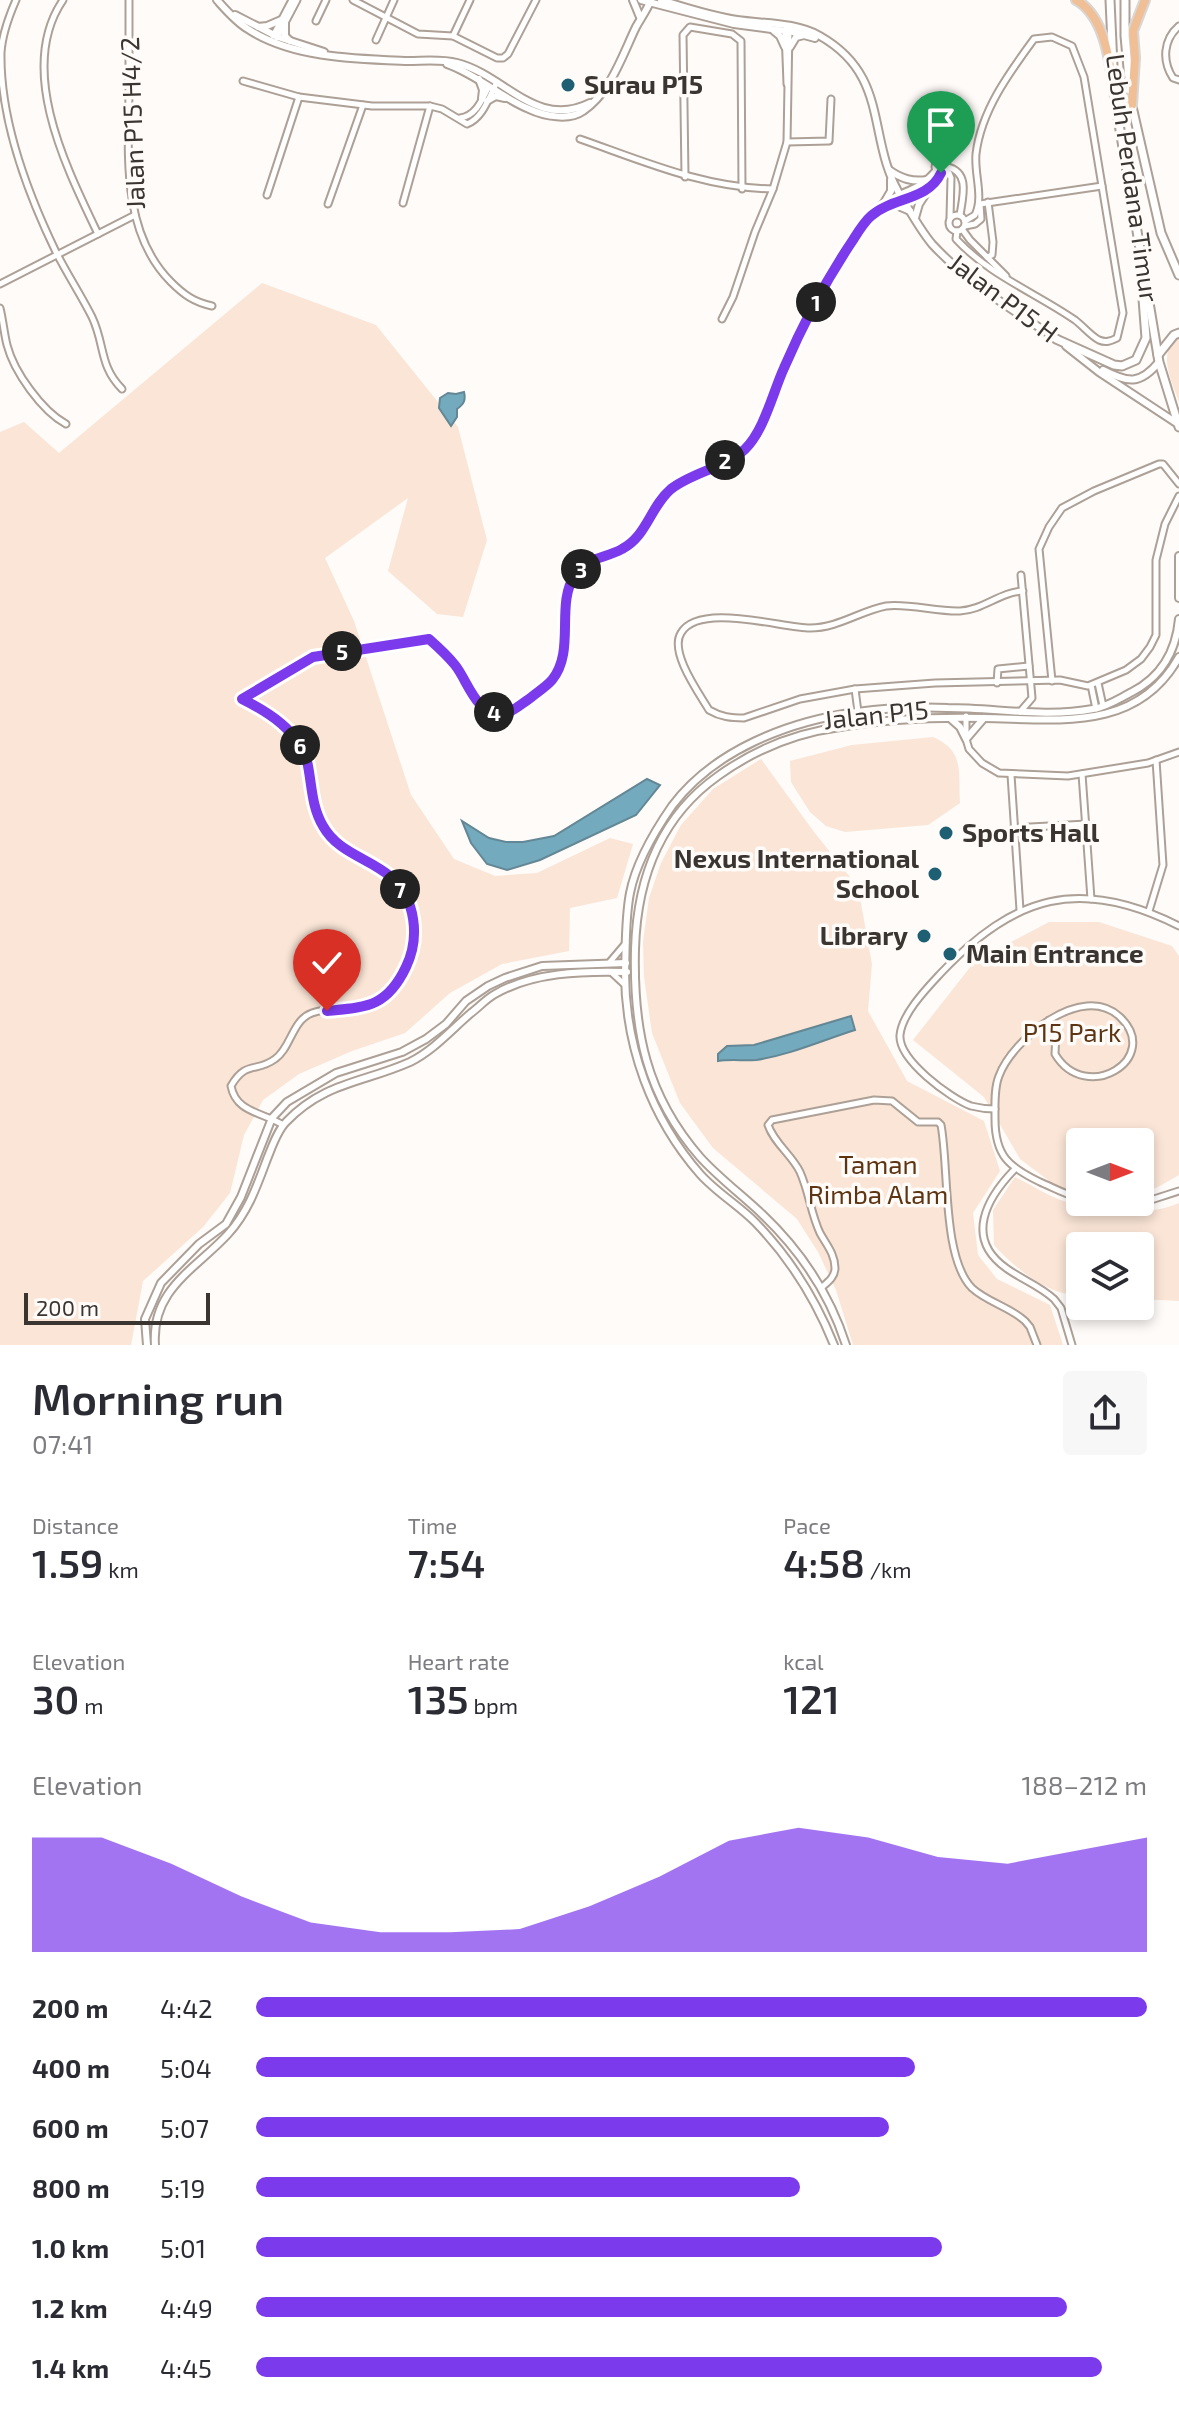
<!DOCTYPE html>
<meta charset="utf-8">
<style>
body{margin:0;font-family:"Exo 2",sans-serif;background:#f7f7f7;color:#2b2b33;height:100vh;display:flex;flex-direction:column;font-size:30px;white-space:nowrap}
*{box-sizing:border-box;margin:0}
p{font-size:26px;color:#7c7c81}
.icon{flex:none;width:44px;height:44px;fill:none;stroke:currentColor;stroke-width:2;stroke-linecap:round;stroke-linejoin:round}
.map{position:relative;height:1345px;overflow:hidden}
.details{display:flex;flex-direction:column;background:#fff;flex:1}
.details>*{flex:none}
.needle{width:52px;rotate:90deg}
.tools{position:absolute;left:1066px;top:1128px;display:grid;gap:16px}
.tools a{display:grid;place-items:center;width:88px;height:88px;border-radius:8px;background:#fff;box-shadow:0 4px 12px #0003;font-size:40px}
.scale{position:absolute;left:24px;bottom:20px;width:186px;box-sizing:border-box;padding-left:8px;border:4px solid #3a3531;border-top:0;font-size:22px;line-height:28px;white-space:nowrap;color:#3a3531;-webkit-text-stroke:6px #fefbf9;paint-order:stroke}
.pin{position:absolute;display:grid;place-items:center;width:68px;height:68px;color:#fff;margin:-82px -34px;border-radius:50% 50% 50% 0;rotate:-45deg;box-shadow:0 0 8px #0007}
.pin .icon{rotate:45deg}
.km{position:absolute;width:40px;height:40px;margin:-20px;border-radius:50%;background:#222;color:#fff;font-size:22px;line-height:40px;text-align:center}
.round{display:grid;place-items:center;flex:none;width:84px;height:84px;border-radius:8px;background:#f7f7f7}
.headline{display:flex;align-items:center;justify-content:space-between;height:136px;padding:0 32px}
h1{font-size:44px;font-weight:600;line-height:60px}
.figures{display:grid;grid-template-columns:repeat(3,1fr);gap:12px;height:136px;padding:8px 32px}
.figures div{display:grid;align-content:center}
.figures b{font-size:40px;font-weight:600}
.figures small{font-size:22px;font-weight:400}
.figures p{font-size:22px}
.chart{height:224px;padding:16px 32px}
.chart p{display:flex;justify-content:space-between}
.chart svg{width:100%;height:144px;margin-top:8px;fill:#7c3aed;opacity:.7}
ul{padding:0 32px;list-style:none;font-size:26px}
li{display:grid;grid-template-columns:128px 96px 1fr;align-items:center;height:60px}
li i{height:20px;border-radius:10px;background:#7c3aed}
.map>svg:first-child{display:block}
.green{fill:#fae5d6}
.water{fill:#74aabe;stroke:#638794;stroke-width:2}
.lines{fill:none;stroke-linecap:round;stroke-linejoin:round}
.minor-casing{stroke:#ada096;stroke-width:9}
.tertiary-casing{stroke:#ada096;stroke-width:10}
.secondary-casing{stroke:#ada096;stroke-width:11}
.primary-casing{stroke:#d8d7d6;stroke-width:12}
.minor{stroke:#fff;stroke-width:5}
.tertiary{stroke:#fff;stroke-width:6}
.secondary{stroke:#fff;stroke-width:7}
.primary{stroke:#f1bf95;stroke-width:8}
.route-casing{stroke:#fff;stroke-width:16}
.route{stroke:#7c3aed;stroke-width:10}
.poi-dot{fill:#1e5f73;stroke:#fefbf9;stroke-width:3}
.labels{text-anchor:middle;stroke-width:7;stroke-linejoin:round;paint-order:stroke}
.poi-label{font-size:26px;font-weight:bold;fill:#3a3531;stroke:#fefbf9;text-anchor:start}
.street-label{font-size:26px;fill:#3a3531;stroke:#fefbf9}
.park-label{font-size:26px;fill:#5e3512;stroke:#fefbf9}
</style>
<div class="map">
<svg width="1179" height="1345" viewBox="0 0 1179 1345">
<rect width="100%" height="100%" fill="#fefbf9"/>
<g class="green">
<polygon points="262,283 376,325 458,427 487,540 463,617 437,614 388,571 408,498 325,558 354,621 411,795 454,859 495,876 537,873 610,838 633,844 617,898 570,908 569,951 502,964 450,993 405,1033 352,1051 299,1074 263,1100 244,1135 230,1193 203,1227 143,1281 131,1345 0,1345 0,432 24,422 59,453"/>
<path d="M1179,337V402C1172,382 1156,351 1179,337Z"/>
<path d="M933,737C965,751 958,772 960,803L928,825L845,832L826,826L810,812L791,782L790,761L852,745Z"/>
<polygon points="761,759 814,832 858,887 872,964 868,1011 907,1081 984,1121 1000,1171 973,1213 978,1255 997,1279 1050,1305 1063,1345 853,1345 836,1290 818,1252 797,1219 713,1148 680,1103 652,1033 644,977 643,942 649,898 661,863 681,825 713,789"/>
<polygon points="1049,922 1099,922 1172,946 1179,956 1179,1175 1156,1188 1140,1189 1140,1142 1080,1142 1080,1194 1068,1195 1020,1159 984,1097 913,1040 975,961"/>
<path d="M1015,1177C1032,1185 1049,1197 1067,1202C1097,1211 1150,1217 1179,1203V1301L1140,1299V1246H1080V1296C1046,1294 1016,1269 994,1245L993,1210Z"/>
</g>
<g class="water">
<path d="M464,392C466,400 464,404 457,409V417L451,426L439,408L440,398L448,393L456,394Z"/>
<polygon points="647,779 660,785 636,815 540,860 507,870 487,864 471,843 462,821 489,838 506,842 523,842 554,836"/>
<path d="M851,1016L855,1030C823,1040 790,1055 756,1060C744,1061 731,1059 718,1061V1054L727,1046L754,1045Z"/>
</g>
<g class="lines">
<g class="minor-casing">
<g id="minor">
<path d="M16,0C9,16 2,35 1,53C0,121 27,192 56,252C67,274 81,295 92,317C105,344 99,366 122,389"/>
<path d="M63,0C16,69 67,169 98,234"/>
<path d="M129,0C129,31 129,62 129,93C128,157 122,233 171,282C184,295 194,302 212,306"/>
<polyline points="353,0 418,34 453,36 497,58 503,58 508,54 536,0"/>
<polyline points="316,21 326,0"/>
<path d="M1179,26C1163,40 1162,61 1173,78L1179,80"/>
<polyline points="785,30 787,84"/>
<polyline points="273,36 292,0"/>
<polyline points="453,36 470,0"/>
<polyline points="277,38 297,0"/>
<polyline points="376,40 394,0"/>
<path d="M243,81L299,97L372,106H430L442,109L467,124C483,118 489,97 497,82"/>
<path d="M460,118C476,116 482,100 489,86"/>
<path d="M580,139C643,161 704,188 773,189"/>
<polyline points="787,142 829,141 831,99"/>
<circle cx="941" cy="167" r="6"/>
<path d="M947,167C970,172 963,196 960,215"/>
<polyline points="945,171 949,173 951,178 950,217"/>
<polyline points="685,177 683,35 690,27 732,34 741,41 742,189"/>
<polyline points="267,195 299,97"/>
<polyline points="403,203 430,106"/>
<polyline points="328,204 363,105"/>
<polyline points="878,211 927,189 941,173"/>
<circle cx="957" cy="223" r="8"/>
<polyline points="965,226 975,224 981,219 980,204 1102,186"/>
<polyline points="962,229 970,240 1006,276"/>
<path d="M957,231L956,239C989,275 1036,293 1075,320C1083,326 1091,336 1099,340C1106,343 1111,341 1117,338L1123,313L1084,77L1072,46L1052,37L1034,39C1009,73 981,111 976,154C974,174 984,197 975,215L965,221"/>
<polyline points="987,257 992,255 993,242 988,202"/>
<polyline points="0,284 135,215"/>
<path d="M0,308C3,320 4,333 7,345C14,372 42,411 66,424"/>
<polyline points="722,319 733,297 755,232 773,189 787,142 789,28"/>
<path d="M1023,591C1000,592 983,610 960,611C938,612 907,603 886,606C860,611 838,628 810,628C782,628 699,602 681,633C669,652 699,693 709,710C721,717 731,718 744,718L800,699L855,689L935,683L1060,680L1088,686L1126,670L1141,659L1150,647L1156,635V560L1165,524L1179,496"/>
<polyline points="1052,681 1039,549 1049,527 1062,508 1094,491 1159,464 1163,464 1179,484"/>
<polyline points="997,683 998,669 1029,666"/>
<polyline points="1098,683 1103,706"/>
<polyline points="1091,685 1096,709"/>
<polyline points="855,689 858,712"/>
<path d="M242,699L313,657L429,639C438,647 447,655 455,665C468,681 476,716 503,714C513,713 522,704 529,698C536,693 547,687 553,679C576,650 554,603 576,574C590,555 605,559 623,549C647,534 650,505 672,488C693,472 728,466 746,448C765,428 773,391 785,366C804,324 826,282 851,243C859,230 869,215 881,205C902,189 917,193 936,170"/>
<path d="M243,699C268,712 300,731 307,761C313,787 312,813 330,835C350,860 388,866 404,895C412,908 417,927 415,942C412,965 395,997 372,1005C353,1012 331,1006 312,1013C292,1020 291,1048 275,1059C256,1073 246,1060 231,1086C236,1113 263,1112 283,1125"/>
<polyline points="1020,712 1032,698 1021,575"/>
<polyline points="966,716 966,739 969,749 982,763 999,773 1068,776 1148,763 1179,752"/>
<polyline points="1082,774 1091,899"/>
<polyline points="1011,775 1020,910"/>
<polyline points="1013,828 1087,824"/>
<polyline points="1149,911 1163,865 1156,760"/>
<polyline points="609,963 626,943"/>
<polyline points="611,972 625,985"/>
<path d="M1049,1020L1056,1032L1055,1054C1086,1106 1163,1058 1120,1017C1082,981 1012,1040 999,1076C994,1088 995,1105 995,1119C995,1156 1009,1167 1040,1182C1054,1188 1066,1195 1080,1198"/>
<path d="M995,1109C987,1109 979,1108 971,1106C950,1098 898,1060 900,1035C902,1014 926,989 940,974C1014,895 1080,876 1179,926"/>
<path d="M1014,1170C987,1198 964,1238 1006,1268C1021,1279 1040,1286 1054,1299L1061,1308L1072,1345"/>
<polyline points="1140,1201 1154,1199 1179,1191"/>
<path d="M821,1288C828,1282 835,1277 835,1268C835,1254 826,1244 820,1233C811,1214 809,1192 800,1172C792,1155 774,1143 768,1125L772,1120L874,1100L892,1101L918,1122H938L941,1125C949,1166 942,1258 972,1288C987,1302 1010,1307 1025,1321L1030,1327L1037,1345"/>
</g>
</g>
<g class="tertiary-casing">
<g id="tertiary">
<path d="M217,0C226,10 236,22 248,29C292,58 356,59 408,61C424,61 441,59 457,63C505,75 536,130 590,103"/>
<polyline points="633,0 640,17"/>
<polyline points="641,0 734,24 793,32 815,38"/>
<path d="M661,0C686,8 712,16 737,20C765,24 795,22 820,36C892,77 865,140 902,198C911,213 921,231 932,244C968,283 1014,311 1057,339"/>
<polyline points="235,15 278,37 324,52"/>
<polyline points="285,22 285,36 290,41"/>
<polyline points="258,27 267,26 281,20"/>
<polyline points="774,31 780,36 785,47"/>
<polyline points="790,47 796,37 804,35"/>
<path d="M447,64C478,75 500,97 529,109C544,116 569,121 583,111C611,92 622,56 636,27C641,18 647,10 651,0"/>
<polyline points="479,79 483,90 482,98"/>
<polyline points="487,101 496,96 505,98"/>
<path d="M889,170C902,179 912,182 927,180"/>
<polyline points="884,203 891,191 891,180"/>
<polyline points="890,206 896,205 910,211"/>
<polyline points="915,218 919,204 930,187"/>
<polyline points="1066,346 1099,372 1178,424"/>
<path d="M1103,370C1128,383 1140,385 1159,362"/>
<polyline points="1179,556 1179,598"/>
<polyline points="951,719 960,727 966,739 984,718"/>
<path d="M627,972H625C626,946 625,919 630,893C636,862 654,832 672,806C714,750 789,721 857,712C886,708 918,707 948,708C996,708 1045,718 1093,709C1107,707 1120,698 1132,692C1161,677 1176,651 1179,619"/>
<polyline points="147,1345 145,1319 161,1283 199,1244 226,1224 241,1197 272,1118 287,1102 336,1073 402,1052 426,1039 446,1024 466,1001 488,986 505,978 542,966 626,963"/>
<path d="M155,1345C151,1289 196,1269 228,1234C248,1212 257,1186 267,1159C272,1147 277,1131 286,1122C324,1082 363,1083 410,1062C434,1050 451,1030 471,1013C479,1007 486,999 495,994C533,972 582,971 625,972C625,1046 651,1118 700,1174C716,1192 738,1205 755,1222C789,1257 816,1300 834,1345"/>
<path d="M846,1345C830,1295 801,1251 762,1214C742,1195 719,1178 700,1157C646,1095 633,1030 635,949C637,880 660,817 718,776C754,750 795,733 840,727C887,719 936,717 984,718C1056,719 1137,733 1179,657"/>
</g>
</g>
<g class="secondary-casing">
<g id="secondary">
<polyline points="1110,0 1113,66"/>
<polyline points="1125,0 1125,36 1130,90"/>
<polyline points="1131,102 1161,233 1179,275"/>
<polyline points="1116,106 1159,362 1179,427"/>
<polyline points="1056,339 1114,365 1122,366 1136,360 1146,338 1141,273"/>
<polyline points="1158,355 1174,335 1179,333"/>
</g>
</g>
<g class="primary-casing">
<g id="primary">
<path d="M1076,0C1109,18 1111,77 1117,110"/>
<polyline points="1132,105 1135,58 1133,31 1145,0"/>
</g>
</g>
<use href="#minor" class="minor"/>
<use href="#tertiary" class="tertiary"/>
<use href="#secondary" class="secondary"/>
<use href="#primary" class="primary"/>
</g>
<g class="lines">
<g class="route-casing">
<path id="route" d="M327,1011C367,1007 387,1007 406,967C420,938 416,899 391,877C369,858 338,853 323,826C311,806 312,783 307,761C299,731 268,712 242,699L313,657L429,639C438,647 447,655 455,665C468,681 476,716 503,714C512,713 521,704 529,699C536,693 546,687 552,680C576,651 555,604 575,575C589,556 604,559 622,549C647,536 650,507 671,489C692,472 725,468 745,449C764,431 773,392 784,368C803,324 826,280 853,240C858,232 864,222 871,216C892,197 928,201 941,173"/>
</g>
<use href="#route" class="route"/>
</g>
<g class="poi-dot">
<circle cx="568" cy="85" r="8"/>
<circle cx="946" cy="833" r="8"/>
<circle cx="935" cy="874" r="8"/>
<circle cx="924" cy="936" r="8"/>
<circle cx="950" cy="954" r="8"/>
</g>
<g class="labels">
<g class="poi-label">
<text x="584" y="94">Surau P15</text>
<text x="962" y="842">Sports Hall</text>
<text x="919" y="868" text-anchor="end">Nexus International<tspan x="919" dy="30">School</tspan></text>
<text x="908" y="945" text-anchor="end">Library</text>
<text x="966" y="963">Main Entrance</text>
</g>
<g class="street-label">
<text transform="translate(133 123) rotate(-92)" y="9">Jalan P15 H4/2</text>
<text transform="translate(1132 178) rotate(82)" y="9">Lebuh Perdana Timur</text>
<text transform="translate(1003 298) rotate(37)" y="9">Jalan P15 H</text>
<text transform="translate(876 715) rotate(-6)" y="9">Jalan P15</text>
</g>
<g class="park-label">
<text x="1072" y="1042">P15 Park</text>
<text x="878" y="1174">Taman<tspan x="878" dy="30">Rimba Alam</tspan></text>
</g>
</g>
</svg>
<div class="tools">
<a><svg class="needle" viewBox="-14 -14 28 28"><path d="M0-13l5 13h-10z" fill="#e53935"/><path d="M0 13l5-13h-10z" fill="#7c7c81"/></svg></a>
<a><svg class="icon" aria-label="layers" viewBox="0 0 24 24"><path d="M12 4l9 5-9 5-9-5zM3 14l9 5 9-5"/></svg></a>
</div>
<div class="scale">200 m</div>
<div class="pin" style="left:941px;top:173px;background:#1e9e55"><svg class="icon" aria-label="arrive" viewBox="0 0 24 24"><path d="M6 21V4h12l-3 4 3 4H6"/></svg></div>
<div class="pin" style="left:327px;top:1011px;background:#d93025"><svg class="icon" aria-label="check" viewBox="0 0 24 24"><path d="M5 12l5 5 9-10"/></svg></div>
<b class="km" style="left:816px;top:302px">1</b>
<b class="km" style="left:725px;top:460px">2</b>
<b class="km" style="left:581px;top:569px">3</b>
<b class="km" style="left:494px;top:712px">4</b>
<b class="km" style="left:342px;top:651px">5</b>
<b class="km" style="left:300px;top:745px">6</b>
<b class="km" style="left:400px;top:889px">7</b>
</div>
<section class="details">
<div class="headline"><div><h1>Morning run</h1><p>07:41</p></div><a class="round"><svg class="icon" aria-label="share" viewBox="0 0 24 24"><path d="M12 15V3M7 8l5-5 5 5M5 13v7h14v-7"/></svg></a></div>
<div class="figures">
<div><p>Distance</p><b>1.59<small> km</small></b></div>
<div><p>Time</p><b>7:54</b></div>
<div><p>Pace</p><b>4:58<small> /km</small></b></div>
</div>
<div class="figures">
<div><p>Elevation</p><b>30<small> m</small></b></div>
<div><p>Heart rate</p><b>135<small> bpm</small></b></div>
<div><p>kcal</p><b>121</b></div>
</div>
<div class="chart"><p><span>Elevation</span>188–212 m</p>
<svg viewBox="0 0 160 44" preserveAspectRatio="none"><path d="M0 44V9L10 9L20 17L30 27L40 35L50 38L60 38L70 37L80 30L90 21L100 10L110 6L120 9L130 15L140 17L150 13L160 9V44z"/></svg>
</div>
<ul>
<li><b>200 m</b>4:42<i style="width:100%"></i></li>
<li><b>400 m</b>5:04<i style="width:74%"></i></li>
<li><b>600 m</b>5:07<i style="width:71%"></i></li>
<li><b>800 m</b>5:19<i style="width:61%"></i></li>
<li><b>1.0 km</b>5:01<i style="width:77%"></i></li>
<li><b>1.2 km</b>4:49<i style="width:91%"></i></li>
<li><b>1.4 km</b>4:45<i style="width:95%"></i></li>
</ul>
</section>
